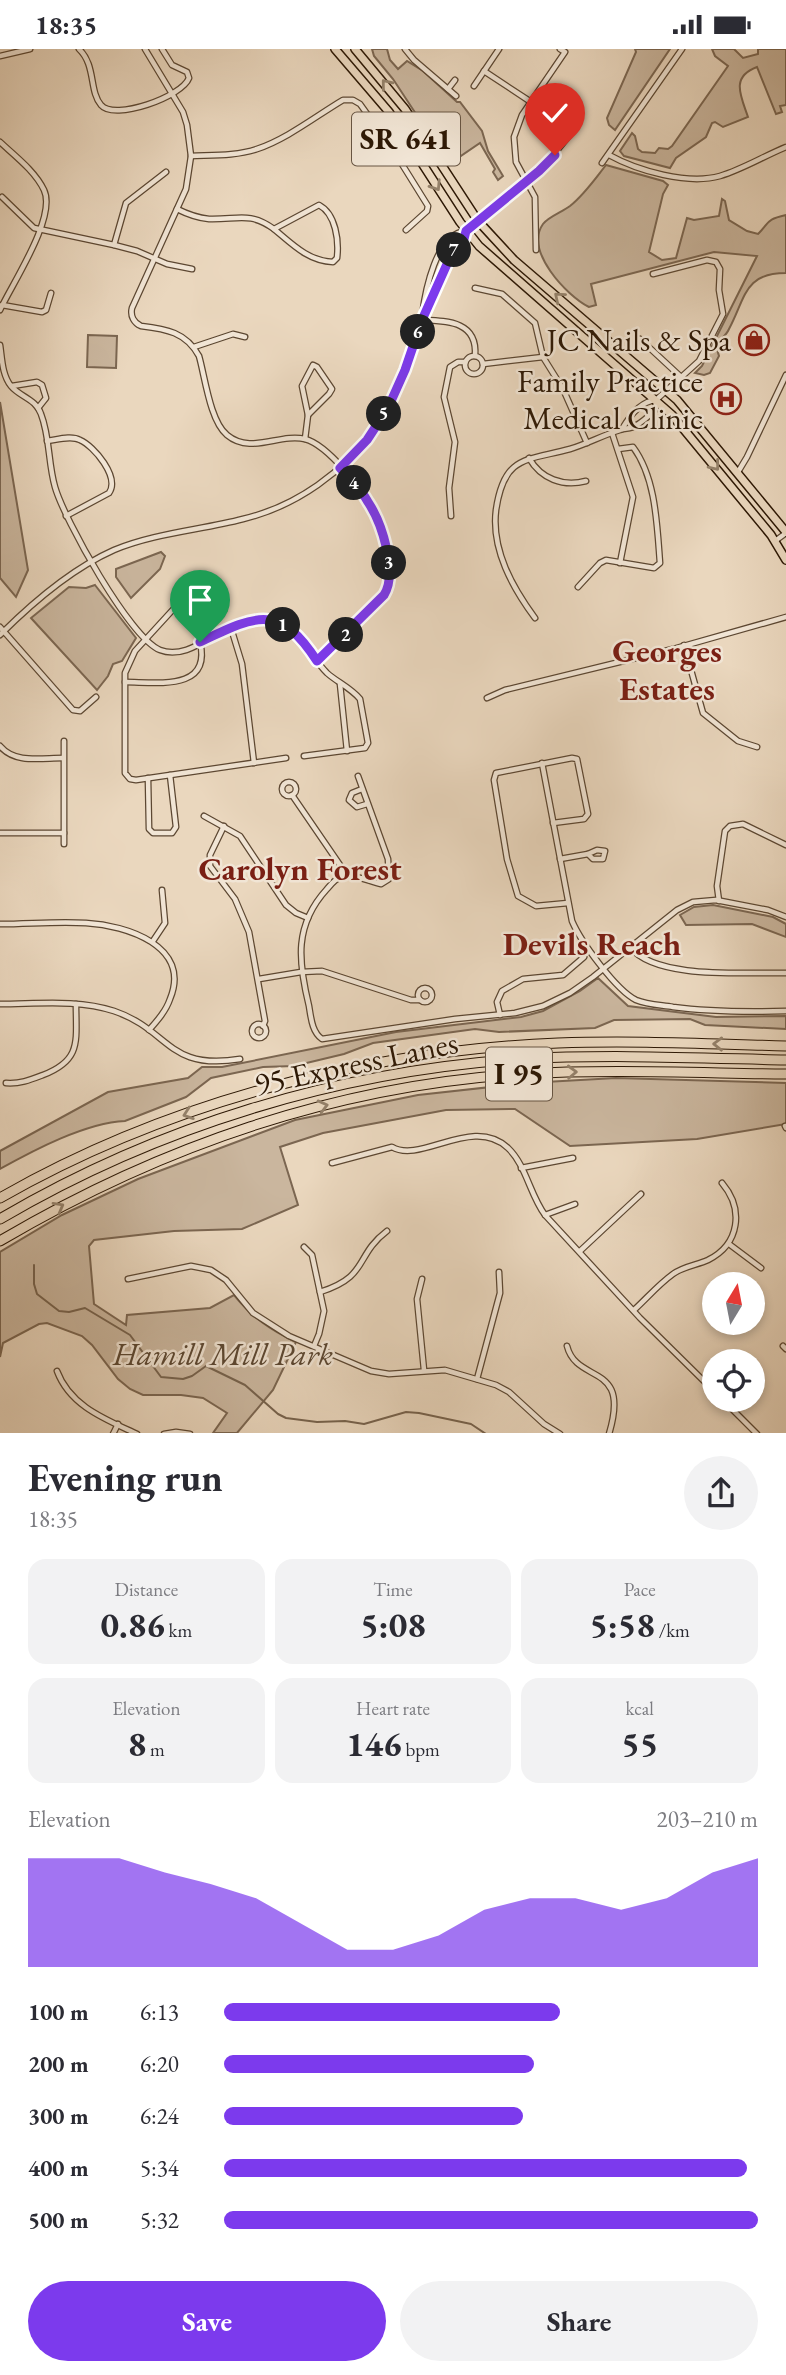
<!DOCTYPE html>
<meta charset="utf-8">
<style>
body{margin:0;font-family:"EB Garamond",serif;background:#f2f2f3;color:#2b2b33;height:100vh;display:flex;flex-direction:column;font-size:26px;white-space:nowrap}
*{box-sizing:border-box;margin:0}
p{font-size:23px;color:#7c7c81}
.icon{flex:none;width:38px;height:38px;fill:none;stroke:currentColor;stroke-width:2;stroke-linecap:round;stroke-linejoin:round}
.map{position:relative;height:1384px;overflow:hidden}
.side{display:flex;flex-direction:column;background:#fff;flex:1}
.side>*{flex:none}
.needle{width:46px;rotate:10deg}
.fabs{position:absolute;left:702px;top:1223px;display:grid;gap:14px}
.fabs a{display:grid;place-items:center;width:63px;height:63px;border-radius:50%;background:#fff;box-shadow:0 4px 10px #0003;font-size:35px}
.pin{position:absolute;display:grid;place-items:center;width:60px;height:60px;color:#fff;margin:-72px -30px;border-radius:50% 50% 50% 0;rotate:-45deg;box-shadow:0 0 7px #0007}
.pin .icon{rotate:45deg}
.km{position:absolute;width:35px;height:35px;margin:-18px;border-radius:50%;background:#222;color:#fff;font-size:19px;line-height:35px;text-align:center}
.round{display:grid;place-items:center;flex:none;width:74px;height:74px;border-radius:37px;background:#f2f2f3}
.head{display:flex;align-items:center;justify-content:space-between;height:119px;padding:0 28px}
h1{font-size:38px;font-weight:700;line-height:52px}
.stats{display:grid;grid-template-columns:repeat(3,1fr);gap:10px;height:119px;padding:7px 28px}
.stats div{display:grid;align-content:center;border-radius:18px;background:#f2f2f3;text-align:center}
.stats b{font-size:35px;font-weight:700}
.stats small{font-size:19px;font-weight:400}
.stats p{font-size:19px}
.chart{height:196px;padding:14px 28px}
.chart p{display:flex;justify-content:space-between}
.chart svg{width:100%;height:126px;margin-top:7px;fill:#7c3aed;opacity:.7}
.primary-button{display:flex;gap:14px;margin-top:auto;padding:14px 28px}
.primary-button a{flex:1;height:80px;border-radius:42px;background:#7c3aed;color:#fff;font-size:28px;font-weight:700;line-height:80px;text-align:center}
.primary-button a+a{background:#f2f2f3;color:#2b2b33}
ul{padding:0 28px;list-style:none;font-size:23px}
li{display:grid;grid-template-columns:112px 84px 1fr;align-items:center;height:52px}
li i{height:18px;border-radius:9px;background:#7c3aed}
.status{display:flex;justify-content:space-between;align-items:center;height:49px;padding:0 35px;background:#fff;direction:ltr}
.status svg{height:19px;fill:currentColor}
.map>svg:first-child{display:block}
.green{fill:#cab69e;stroke:#7b6651;stroke-width:2}
.lines{fill:none;stroke-linecap:round;stroke-linejoin:round}
.stream{stroke:#77634e;stroke-width:2}
.minor-casing{stroke:#5c4732;stroke-width:7}
.primary-casing{stroke:#2c1704;stroke-width:10}
.motorway-casing{stroke:#2c1704;stroke-width:11}
.minor{stroke:#f1e5d5;stroke-width:4.5}
.primary{stroke:#ead7be;stroke-width:7}
.motorway{stroke:#ead7be;stroke-width:9}
.oneway{stroke:#94816a}
.route-casing{stroke:#fff;stroke-width:14}
.route{stroke:#7c3aed;stroke-width:9}
.labels{text-anchor:middle;stroke-width:5;stroke-linejoin:round;paint-order:stroke}
.shield{fill:#f1e5d5;stroke:#675543;stroke-width:2}
.shield-label{font-size:30px;font-weight:bold;fill:#2c1704}
.poi-label{font-size:32px;fill:#2c1704;stroke:#f1e5d5;text-anchor:end}
.street-label{font-size:32px;fill:#2c1704;stroke:#f1e5d5}
.park-label{font-size:32px;font-style:italic;fill:#5b4732;stroke:#f1e5d5}
.neighbourhood-label{font-size:33px;font-weight:bold;fill:#7a1f14;stroke:#f1e5d5}
</style>
<div class="status"><b>18:35</b><svg viewBox="0 0 49 12"><path d="M0 12V9h3v3zM5 12V6h3v6zM10 12V3h3v9zM15 12V0h3v12zM26 1h20v11H26zM47 4h2v5h-2z"/></svg></div>
<div class="map">
<svg width="786" height="1385" viewBox="0 0 786 1385">
<rect width="100%" height="100%" fill="#ead7be"/>
<filter id="stains"><feTurbulence type="fractalNoise" baseFrequency=".00286" numOctaves="4"/><feColorMatrix values="0 0 0 0 .2 0 0 0 0 .09 0 0 0 0 .02 0 0 0 .5 -.17"/></filter>
<radialGradient id="worn" r=".72"><stop offset=".6" stop-color="#630" stop-opacity="0"/><stop offset="1" stop-color="#630" stop-opacity=".3"/></radialGradient>
<g class="green">
<polygon points="372,0 387,0 390,11 398,20 407,12 423,22 457,53 460,53 482,82 488,102 503,127 498,131 493,123 495,120 480,94 449,115 393,30 374,7"/>
<polygon points="635,0 670,0 615,81 609,76 607,69 636,3"/>
<path d="M712,0H734L743,9L758,5V0H786V56L780,57L782,63L776,65L757,18C730,28 741,47 748,68L723,78L715,73L712,74L706,88L676,109L670,119L624,107L620,102L632,84L635,87L638,100L642,103L655,104L659,99L668,100L672,97L728,17L715,7Z"/>
<path d="M606,116L663,132L668,136L663,145L649,203L662,211L676,209L687,169L694,171L719,167L722,150L725,152L729,171L747,182L758,185C771,172 765,171 786,166V224C744,224 746,248 729,280C726,287 720,290 716,297L719,307L710,324L704,326L695,324L702,317L757,207L714,203L591,235L596,256L589,258C567,247 524,202 543,175C548,168 562,163 570,157C584,146 595,130 606,116Z"/>
<polygon points="88,286 117,287 116,319 87,318"/>
<polygon points="0,353 28,521 16,548 0,529"/>
<polygon points="161,503 165,507 160,520 131,549 116,528 116,520"/>
<polygon points="95,536 136,589 122,612 113,615 108,627 97,641 31,569 69,538 86,539"/>
<polygon points="713,856 773,868 786,875 786,888 752,875 686,876 680,866 694,858"/>
<path d="M598,929L628,957L716,968L786,967V980L705,976L690,970L614,971L595,979L499,983L475,980L373,994L344,1005L294,1017L263,1018L211,1029L186,1048L125,1072C85,1074 34,1101 0,1120V1102L108,1043L188,1029L202,1018H222L396,983L521,968L543,962L580,942Z"/>
<path d="M616,1029L786,1034V1075L697,1090L570,1097L515,1060L446,1061L323,1084L280,1098L298,1156L242,1180L174,1182L94,1191L89,1197L94,1255L126,1276L127,1266L210,1259L234,1246C252,1268 270,1281 296,1293L273,1341L237,1384H213L227,1364L203,1349L181,1346H143L130,1340L118,1330L92,1296L82,1287L47,1274L39,1275L3,1294L0,1308V1203L62,1166L138,1130L295,1071L418,1046L527,1034Z"/>
</g>
<g class="lines">
<polyline class="stream" points="34,1216 34,1235 37,1245 59,1262 69,1263 85,1259 130,1286 161,1328 183,1330 192,1327 206,1317 245,1336 278,1365 286,1369 317,1373 345,1372 364,1375 406,1363 419,1364 471,1375 486,1385"/>
<g class="minor-casing">
<g id="minor">
<path d="M79,0C96,16 89,42 101,56C114,72 182,48 189,29L187,23L172,16L162,0"/>
<path d="M145,0L183,63L187,76L191,107L186,140L132,259C130,267 134,274 141,277C166,280 186,283 199,307C205,328 210,372 227,386C251,406 279,384 305,390C328,396 364,442 374,463C382,478 394,519 390,535C384,555 334,597 317,612"/>
<polyline points="405,0 414,11 456,47"/>
<polyline points="0,7 30,0"/>
<polyline points="484,22 531,53"/>
<polyline points="474,37 499,0"/>
<polyline points="448,40 455,31"/>
<path d="M0,93C15,107 35,122 44,141C57,168 12,235 0,261"/>
<path d="M609,106C638,122 688,136 720,127C743,120 764,107 786,98"/>
<path d="M191,107C212,106 236,107 257,100C287,90 316,67 343,51H353L360,55L395,104L428,157L427,162L406,181"/>
<polyline points="602,114 682,0"/>
<polyline points="2,148 34,179 114,196 137,202 167,215 192,220"/>
<path d="M319,156C336,165 339,192 337,209L333,213C308,212 292,195 274,180Z"/>
<path d="M177,160C187,165 198,169 209,170C237,171 249,162 274,180"/>
<polyline points="114,196 126,154 166,123"/>
<polyline points="536,201 535,148 516,113 514,88 522,66 565,3 560,0"/>
<polyline points="475,239 502,245 535,274 543,308 563,340 587,394"/>
<polyline points="2,256 42,263 46,261 51,244"/>
<path d="M422,267C425,243 436,184 466,182C507,149 549,118 578,74"/>
<path d="M422,271C447,272 478,272 475,307"/>
<polyline points="640,290 681,328"/>
<path d="M0,296C2,309 2,326 11,337C20,348 36,350 41,365C50,388 48,414 55,438C64,470 130,589 160,601C200,617 240,545 289,579C305,591 313,610 327,624C337,633 351,639 360,650L368,694L365,699L304,707"/>
<polyline points="194,298 233,285 245,288"/>
<circle cx="474" cy="316" r="9"/>
<polyline points="483,315 543,308"/>
<polygon points="313,316 317,318 332,340 329,345 308,366 302,337"/>
<polyline points="12,337 37,333 42,336 46,349 38,359"/>
<path d="M622,380C629,368 641,352 656,351L699,312L723,265L719,241L720,220L716,213L707,211L653,225"/>
<polyline points="612,384 633,448 620,514"/>
<polyline points="305,390 308,366"/>
<path d="M47,392C56,391 71,386 80,391C94,397 120,428 109,444L66,467"/>
<path d="M529,409C541,430 563,438 586,432"/>
<polyline points="738,423 747,408 786,326"/>
<polyline points="451,467 449,439 455,393 444,348 450,318 458,313 465,313"/>
<polyline points="775,492 786,484"/>
<path d="M578,538L600,514L606,511L654,519L660,514C657,476 656,429 633,398L618,400"/>
<polyline points="224,561 201,541 190,542 135,602 125,624 125,724 130,730 136,731 286,709"/>
<path d="M535,569C513,539 491,501 496,461C504,406 526,412 570,400C587,395 603,386 620,381C625,379 631,380 635,377C643,373 650,366 656,360V352"/>
<polyline points="0,578 73,661 80,662 96,648"/>
<polyline points="231,579 242,615 254,714"/>
<path d="M0,586C33,553 71,520 114,501C155,484 201,481 243,470C297,457 344,423 376,378C399,346 407,308 422,272C430,249 440,224 452,204C457,196 464,192 466,182"/>
<polyline points="684,596 703,664 738,692 757,698"/>
<path d="M125,633C156,633 212,643 200,593"/>
<polyline points="340,635 347,702"/>
<polyline points="487,649 505,641 673,600 786,568"/>
<polyline points="64,692 64,795"/>
<path d="M0,697C15,715 41,709 63,709"/>
<path d="M542,714L572,872C581,893 616,941 636,951C648,956 661,956 673,958C711,963 748,963 786,962"/>
<path d="M358,727L388,810L389,830L381,835C371,833 354,825 344,827C337,828 331,835 327,840C294,876 298,912 309,957C311,969 312,983 322,990L455,970L515,964L543,957L570,944L593,928L677,861L693,853L716,851L768,861L786,868"/>
<polyline points="148,729 149,780 153,784 172,784 176,778 170,726"/>
<circle cx="289" cy="740" r="7"/>
<polyline points="362,740 352,744 349,751 357,758 367,755"/>
<polyline points="292,746 340,816 344,827"/>
<polyline points="204,767 240,787 286,856 296,864 308,869"/>
<polyline points="553,774 584,770 588,765 577,710 572,709 496,724 494,731 507,810 518,847 536,857 568,854"/>
<polyline points="224,777 210,806 210,817 235,850 249,883 265,972 263,977"/>
<polyline points="0,784 64,784"/>
<polygon points="597,801 605,802 603,810 593,810 588,805"/>
<polyline points="560,810 588,805"/>
<polyline points="719,852 717,837 725,782 730,777 743,775 786,796"/>
<path d="M0,875C29,875 58,872 86,874C126,876 192,897 170,950C166,962 157,972 149,981"/>
<polyline points="153,892 165,874 162,841"/>
<path d="M630,898C656,931 746,923 786,924"/>
<polyline points="259,930 301,923 322,922 411,951 420,951"/>
<circle cx="425" cy="946" r="7"/>
<path d="M0,955C37,955 78,950 114,962C170,981 167,1022 240,1010"/>
<polyline points="500,966 497,953 502,942 523,930 563,926 584,908"/>
<circle cx="259" cy="982" r="7"/>
<path d="M6,1034C20,1035 30,1031 43,1026C82,1011 76,992 76,955"/>
<polyline points="785,1077 786,1079"/>
<path d="M332,1114L392,1098C421,1115 473,1066 508,1099C526,1116 530,1146 545,1166L640,1269L714,1342"/>
<polyline points="521,1119 573,1109"/>
<polyline points="545,1166 575,1155"/>
<polyline points="729,1195 761,1219"/>
<polyline points="304,1198 312,1206 324,1262 319,1285 314,1297"/>
<polyline points="580,1202 641,1145"/>
<polyline points="128,1230 191,1217 211,1221 226,1231 253,1264 289,1287 371,1322 389,1325 445,1321 496,1336 509,1343 544,1375 560,1385"/>
<polyline points="422,1230 417,1250 424,1321"/>
<path d="M320,1243C370,1227 354,1207 387,1182"/>
<path d="M634,1261C647,1249 659,1235 673,1225C684,1217 697,1216 708,1211C740,1195 744,1160 722,1134"/>
<path d="M567,1297C577,1336 631,1312 609,1385"/>
<polyline points="783,1297 786,1300"/>
<path d="M57,1322C70,1357 105,1370 137,1385"/>
<polyline points="477,1330 500,1244 499,1223"/>
<polyline points="723,1351 757,1385"/>
<polyline points="113,1385 118,1375"/>
<polyline points="164,1385 176,1383 190,1385"/>
</g>
</g>
<g class="primary-casing">
<g id="primary">
<polyline points="335,0 389,63 460,173 479,197 672,366 771,486 786,511"/>
<polyline points="355,0 405,60 478,172 514,211 677,351 786,483"/>
</g>
</g>
<g class="motorway-casing">
<g id="motorway">
<path d="M0,1149C168,1053 365,1002 558,994C634,991 710,995 786,997"/>
<path d="M0,1170C158,1077 339,1022 522,1010C609,1005 698,1009 786,1011"/>
<path d="M0,1192C159,1098 335,1037 521,1025C609,1020 698,1024 786,1025"/>
</g>
</g>
<use href="#minor" class="minor"/>
<use href="#primary" class="primary"/>
<use href="#motorway" class="motorway"/>
</g>
<defs><path id="oneway-chevron" d="M-2-3.5L2.5 0L-2 3.5" fill="none" stroke-width="1.6" stroke-linecap="round" stroke-linejoin="round" transform="scale(1.75)"/></defs>
<g class="oneway">
<use href="#oneway-chevron" transform="translate(386 35) rotate(-129)"/>
<use href="#oneway-chevron" transform="translate(436 137) rotate(57)"/>
<use href="#oneway-chevron" transform="translate(559 248) rotate(-140)"/>
<use href="#oneway-chevron" transform="translate(715 417) rotate(51)"/>
<use href="#oneway-chevron" transform="translate(718 995) rotate(-179)"/>
<use href="#oneway-chevron" transform="translate(572 1023) rotate(-2)"/>
<use href="#oneway-chevron" transform="translate(323 1057) rotate(-14)"/>
<use href="#oneway-chevron" transform="translate(188 1065) rotate(161)"/>
<use href="#oneway-chevron" transform="translate(59 1158) rotate(-29)"/>
</g>
<g class="lines">
<g class="route-casing">
<path id="route" d="M200,593C255,567 279,553 317,612L384,546C398,524 382,474 368,453C361,440 350,430 340,419L367,391L388,359L405,321L422,271L452,204L464,190L466,182L539,122L555,106"/>
</g>
<use href="#route" class="route"/>
</g>
<defs>
<g id="shop-ring" transform="scale(1.575)"><circle r="9.5" fill="#f1e5d5" stroke="#8f2418" stroke-width="1.5"/><path d="M-5-2.5h2.3a2.7 3.5 0 0 1 5.4 0H5L5.5 6h-11ZM-1.5-2.5h3a1.5 2.3 0 0 0-3 0Z" fill="#8f2418"/></g>
<g id="hospital-ring" transform="scale(1.575)"><circle r="9.5" fill="#f1e5d5" stroke="#8f2418" stroke-width="1.5"/><path d="M-5-5h3v3.5h4V-5h3V5h-3V1.5h-4V5h-3Z" fill="#8f2418"/></g>
</defs>
<g fill-rule="evenodd">
<use href="#shop-ring" x="754" y="291"/>
<use href="#hospital-ring" x="726" y="350"/>
</g>
<g class="labels">
<g class="shield">
<rect x="352" y="63.5" width="108" height="53" rx="5"/>
<rect x="486" y="998.5" width="66" height="53" rx="5"/>
</g>
<g class="shield-label">
<text x="406" y="100">SR 641</text>
<text x="519" y="1035">I 95</text>
</g>
<g class="poi-label">
<text x="731" y="302">JC Nails &amp; Spa</text>
<text x="703" y="343">Family Practice<tspan x="703" dy="37">Medical Clinic</tspan></text>
</g>
<g class="street-label">
<text transform="translate(356 1014) rotate(-12)" y="11">95 Express Lanes</text>
</g>
<g class="park-label">
<text x="223" y="1316">Hamill Mill Park</text>
</g>
<g class="neighbourhood-label">
<text x="667" y="613">Georges<tspan x="667" dy="38">Estates</tspan></text>
<text x="300" y="831">Carolyn Forest</text>
<text x="592" y="906">Devils Reach</text>
</g>
</g>
<rect width="100%" height="100%" filter="url(#stains)"/>
<rect width="100%" height="100%" fill="url(#worn)"/>
</svg>
<div class="fabs">
<a><svg class="needle" viewBox="-14 -14 28 28"><path d="M0-13l5 13h-10z" fill="#e53935"/><path d="M0 13l5-13h-10z" fill="#7c7c81"/></svg></a>
<a><svg class="icon" aria-label="locate" viewBox="0 0 24 24"><circle cx="12" cy="12" r="6"/><path d="M12 2v4M12 18v4M2 12h4M18 12h4"/></svg></a>
</div>
<div class="pin" style="left:200px;top:593px;background:#1e9e55"><svg class="icon" aria-label="arrive" viewBox="0 0 24 24"><path d="M6 21V4h12l-3 4 3 4H6"/></svg></div>
<div class="pin" style="left:555px;top:106px;background:#d93025"><svg class="icon" aria-label="check" viewBox="0 0 24 24"><path d="M5 12l5 5 9-10"/></svg></div>
<b class="km" style="left:283px;top:576px">1</b>
<b class="km" style="left:346px;top:586px">2</b>
<b class="km" style="left:389px;top:514px">3</b>
<b class="km" style="left:354px;top:434px">4</b>
<b class="km" style="left:384px;top:365px">5</b>
<b class="km" style="left:418px;top:283px">6</b>
<b class="km" style="left:454px;top:201px">7</b>
</div>
<section class="side">
<div class="head"><div><h1>Evening run</h1><p>18:35</p></div><a class="round"><svg class="icon" aria-label="share" viewBox="0 0 24 24"><path d="M12 15V3M7 8l5-5 5 5M5 13v7h14v-7"/></svg></a></div>
<div class="stats">
<div><p>Distance</p><b>0.86<small> km</small></b></div>
<div><p>Time</p><b>5:08</b></div>
<div><p>Pace</p><b>5:58<small> /km</small></b></div>
</div>
<div class="stats">
<div><p>Elevation</p><b>8<small> m</small></b></div>
<div><p>Heart rate</p><b>146<small> bpm</small></b></div>
<div><p>kcal</p><b>55</b></div>
</div>
<div class="chart"><p><span>Elevation</span>203–210 m</p>
<svg viewBox="0 0 160 44" preserveAspectRatio="none"><path d="M0 44V6L10 6L20 6L30 11L40 15L50 20L60 29L70 38L80 38L90 33L100 24L110 20L120 20L130 24L140 20L150 11L160 6V44z"/></svg>
</div>
<ul>
<li><b>100 m</b>6:13<i style="width:63%"></i></li>
<li><b>200 m</b>6:20<i style="width:58%"></i></li>
<li><b>300 m</b>6:24<i style="width:56%"></i></li>
<li><b>400 m</b>5:34<i style="width:98%"></i></li>
<li><b>500 m</b>5:32<i style="width:100%"></i></li>
</ul>
<div class="primary-button"><a>Save</a><a>Share</a></div>
</section>
